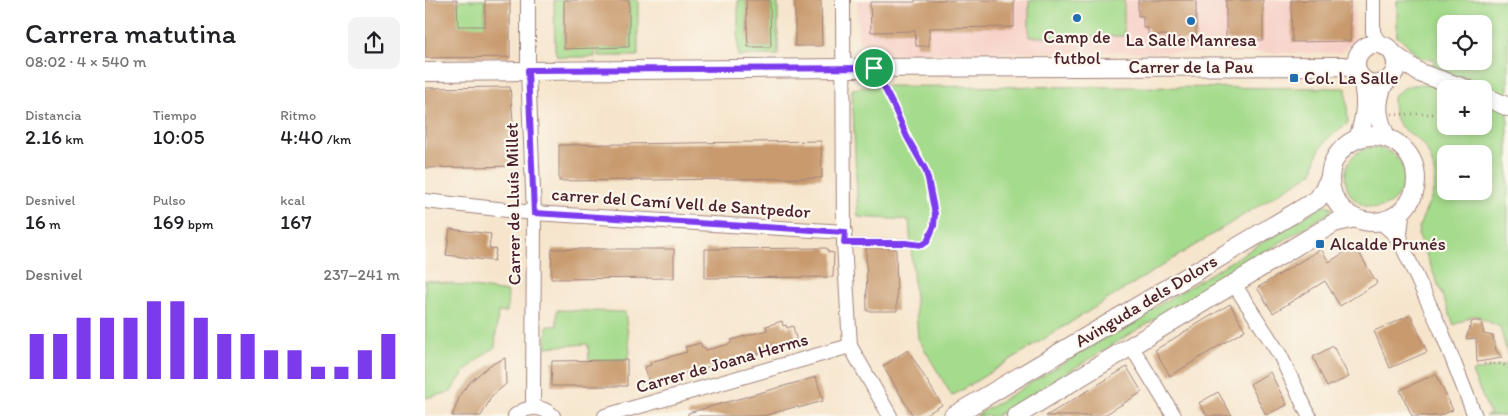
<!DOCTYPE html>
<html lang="es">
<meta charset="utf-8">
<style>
body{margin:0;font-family:Itim,sans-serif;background:#f2f2f2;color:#202124;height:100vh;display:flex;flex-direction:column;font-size:19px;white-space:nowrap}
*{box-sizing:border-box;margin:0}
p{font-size:16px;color:#757577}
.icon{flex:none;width:28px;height:28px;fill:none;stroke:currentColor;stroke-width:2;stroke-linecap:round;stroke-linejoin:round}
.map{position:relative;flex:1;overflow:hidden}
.drawer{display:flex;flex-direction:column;background:#fff;width:425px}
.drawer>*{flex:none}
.tools{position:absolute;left:1012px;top:15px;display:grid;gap:10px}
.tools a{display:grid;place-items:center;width:55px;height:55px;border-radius:10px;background:#fff;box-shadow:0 2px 8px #0003;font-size:25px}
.pin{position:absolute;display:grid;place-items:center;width:42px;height:42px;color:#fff;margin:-21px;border:2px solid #fff;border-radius:50%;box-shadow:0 1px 5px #0007}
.round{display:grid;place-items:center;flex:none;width:52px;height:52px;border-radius:10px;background:#f2f2f2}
.summary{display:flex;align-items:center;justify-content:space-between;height:85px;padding:0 25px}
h1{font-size:28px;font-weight:600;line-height:38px}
.metrics{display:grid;grid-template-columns:repeat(3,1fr);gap:8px;height:85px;padding:5px 25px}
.metrics div{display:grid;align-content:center}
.metrics b{font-size:21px;font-weight:600}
.metrics small{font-size:14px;font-weight:400}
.metrics p{font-size:14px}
.chart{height:140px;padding:10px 25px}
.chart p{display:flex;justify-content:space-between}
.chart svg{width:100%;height:90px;margin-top:5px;stroke:#7c3aed;stroke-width:6}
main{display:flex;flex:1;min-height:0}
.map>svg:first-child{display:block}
.built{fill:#f7d1c8}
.green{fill:#a5db8c;stroke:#787d5c;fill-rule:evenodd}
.building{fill:#c89a6d}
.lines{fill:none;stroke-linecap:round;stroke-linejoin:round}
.service-casing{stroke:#a0827c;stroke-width:9}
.minor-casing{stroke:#a0827c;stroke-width:16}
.tertiary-casing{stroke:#a0827c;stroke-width:20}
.path{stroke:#a0827c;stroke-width:2.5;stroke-dasharray:1 4;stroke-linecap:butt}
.service{stroke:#fff;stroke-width:7}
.minor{stroke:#fff;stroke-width:14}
.tertiary{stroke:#fff;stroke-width:18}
.route-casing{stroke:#fff;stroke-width:10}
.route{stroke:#7c3aed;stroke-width:6}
.poi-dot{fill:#1f6fb2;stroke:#fbf7ec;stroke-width:2}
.labels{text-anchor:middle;stroke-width:4.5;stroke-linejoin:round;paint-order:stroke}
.poi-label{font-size:18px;fill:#4a1f2b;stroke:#fbf7ec}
.street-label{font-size:18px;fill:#4a1f2b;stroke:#fbf7ec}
</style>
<main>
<section class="drawer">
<div class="summary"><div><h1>Carrera matutina</h1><p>08:02 · 4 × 540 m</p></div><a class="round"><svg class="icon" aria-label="share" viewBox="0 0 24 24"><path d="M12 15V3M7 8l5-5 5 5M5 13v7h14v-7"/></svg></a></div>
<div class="metrics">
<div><p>Distancia</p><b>2.16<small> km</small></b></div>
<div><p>Tiempo</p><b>10:05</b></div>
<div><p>Ritmo</p><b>4:40<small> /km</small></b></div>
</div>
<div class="metrics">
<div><p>Desnivel</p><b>16<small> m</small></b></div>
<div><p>Pulso</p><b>169<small> bpm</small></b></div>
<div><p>kcal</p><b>167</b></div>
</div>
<div class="chart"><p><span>Desnivel</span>237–241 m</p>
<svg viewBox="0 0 160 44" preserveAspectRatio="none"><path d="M5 44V22M15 44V22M25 44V14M35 44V14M45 44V14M55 44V6M65 44V6M75 44V14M85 44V22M95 44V22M105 44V30M115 44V30M125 44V38M135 44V38M145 44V30M155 44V22"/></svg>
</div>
</section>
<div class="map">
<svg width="1083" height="416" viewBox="0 0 1083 416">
<rect width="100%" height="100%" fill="#fbf7ec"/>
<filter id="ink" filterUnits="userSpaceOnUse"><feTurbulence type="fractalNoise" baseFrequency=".02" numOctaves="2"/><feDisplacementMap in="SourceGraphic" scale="10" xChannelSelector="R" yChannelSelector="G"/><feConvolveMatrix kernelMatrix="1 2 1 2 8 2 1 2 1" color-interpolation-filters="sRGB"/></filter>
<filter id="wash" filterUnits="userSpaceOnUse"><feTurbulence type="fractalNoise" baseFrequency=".0096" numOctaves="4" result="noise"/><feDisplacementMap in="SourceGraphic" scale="20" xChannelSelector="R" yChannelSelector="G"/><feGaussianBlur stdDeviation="1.12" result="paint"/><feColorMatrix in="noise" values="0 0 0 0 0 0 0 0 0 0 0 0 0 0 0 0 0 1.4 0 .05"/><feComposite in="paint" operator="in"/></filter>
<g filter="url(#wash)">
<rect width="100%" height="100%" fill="#f6e5cc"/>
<polygon class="built" points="432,0 929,0 930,41 915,53 602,52 444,54 433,40"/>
<g class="green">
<polygon points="34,0 60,0 60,29 33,26 27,4 34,4"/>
<polygon points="129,0 139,0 139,48 169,0 170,57 136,57 132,56 130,50"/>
<polygon points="173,0 181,48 204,47 204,0 213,0 213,56 173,56"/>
<polygon points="313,0 321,0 323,47 346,47 345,0 353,0 353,55 313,56"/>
<polygon points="604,0 699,0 699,36 604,37"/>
<path d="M972,0H1083V356L1075,327L1049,315L1029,325L993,234C995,215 1010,200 1010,179C1009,164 1003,147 991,138C985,133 977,129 973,123C968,114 968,106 968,97C979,86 987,83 1003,85L1009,59L994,58L980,42L972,37ZM1021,24H1059V61H1021ZM1021,89H1059V126H1021ZM1021,154H1059V191H1021Z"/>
<path d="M449,86L921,88L923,123C902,138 892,145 888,172L527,396L493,338L484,220L433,217L427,89Z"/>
<path d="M946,147C1001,151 980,219 940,206C935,204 928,199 925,194C918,181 918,163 932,153C935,150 941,149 946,147Z"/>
<polygon points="899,205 905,206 907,209 904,213 571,416 551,416"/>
<path d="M0,280L83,292L82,312H73L70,347C52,359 36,373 26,392L0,398Z"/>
<polygon points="132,310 200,312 205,352 202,359 164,361 163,344 121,347 122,326 132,326"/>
<polygon points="1083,364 1083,416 1060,416 1065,414 1047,372"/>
</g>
<g id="blocks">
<g class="building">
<polygon points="0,0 32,0 33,26 60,26 60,0 85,0 85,57 0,58"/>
<polygon points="139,0 204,0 204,47 139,49"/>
<polygon points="321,0 345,0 346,47 323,47"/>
<polygon points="370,0 396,0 397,46 370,46"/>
<polygon points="490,0 589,0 589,27 504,28 504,46 491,46 490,31 446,32 445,2 490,2"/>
<polygon points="713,0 771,0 771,40 743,41 742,35 723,35 723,28 718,28 718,16 713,16"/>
<rect x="801" y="0" width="37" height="40"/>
<polygon points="866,0 925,0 925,41 867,42"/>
<polygon points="85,87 92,166 0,168 0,88"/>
<polygon points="396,141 397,178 134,181 134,145"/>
<polygon points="25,229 66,234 64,248 71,249 69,261 21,255"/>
<polygon points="930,246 952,283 915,306 900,281 848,313 832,288 896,249 904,262"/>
<polygon points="402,248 403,252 409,253 408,277 280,278 280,249"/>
<polygon points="441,248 471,248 472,311 442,311"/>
<polygon points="127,249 249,249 249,278 126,279"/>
<polygon points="805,304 820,330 745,376 730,350"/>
<polygon points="986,315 1002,352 965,368 949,331"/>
<polygon points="357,321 358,326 361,325 362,328 368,326 372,343 224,383 220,367 226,365 225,362 262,352 260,347 276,343 277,348 280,347 281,350 301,345 306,343 306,340 342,330 341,326"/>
<polygon points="1047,321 1056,321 1059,334 1068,336 1071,350 1077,358 1052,362 1051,338 1041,339"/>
<polygon points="908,346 924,377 902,387 888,357"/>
<polygon points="483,350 517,405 498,416 488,416 458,366"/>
<polygon points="80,358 81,384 67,396 56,416 27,416 36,393 45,382 65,365"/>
<polygon points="202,360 202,386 126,386 127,361"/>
<polygon points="702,367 717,392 678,416 621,416"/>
<polygon points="845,372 862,405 841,415 825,384"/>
<polygon points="1011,374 1028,410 1014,416 987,416 975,390"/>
<polygon points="391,377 398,401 373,408 373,406 338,416 263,416 263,413"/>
<polygon points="793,392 799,402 807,416 782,416 774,403"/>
</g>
</g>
</g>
<g filter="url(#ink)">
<use href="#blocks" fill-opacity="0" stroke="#a0827c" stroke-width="1"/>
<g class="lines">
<g class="service-casing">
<polyline id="service" points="419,243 480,243"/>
</g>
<g class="minor-casing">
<g id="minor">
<polyline points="103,0 103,70 109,213 108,408"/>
<polyline points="418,0 419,243 425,346 465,416"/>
<polyline points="948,0 948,32 954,44"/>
<polyline points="0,201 109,213 420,232"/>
<polyline points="954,221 967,232 976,243 1016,330 1050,416"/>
<polyline points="976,243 975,233 978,209"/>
<polyline points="809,284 855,355 884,416"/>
<polyline points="706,346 749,416"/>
<path d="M90,416C101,406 117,405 128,416"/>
<polyline points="180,416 425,346"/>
</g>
</g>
<g class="tertiary-casing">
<g id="tertiary">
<circle cx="951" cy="64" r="20"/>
<polyline points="969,55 995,73 1042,89"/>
<polyline points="0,72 418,68 919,66 932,70"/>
<path d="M959,83C950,104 952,118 962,138"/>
<polyline points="1059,96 1083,107"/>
<circle cx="948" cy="179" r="43"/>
<path d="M933,138C941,117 942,100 937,79"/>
<polyline points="528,416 893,199 905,178"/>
<polyline points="591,416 909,223 930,218"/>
</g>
</g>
<g class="path">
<path d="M457,82C466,100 473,118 481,135C487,147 495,158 500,170C507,186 513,213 508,230C504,242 502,246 489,244"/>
<polyline points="967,114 1021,114"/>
<polyline points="1039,126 1040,127"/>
<polyline points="1059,364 1077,364 1083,368"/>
</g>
<use href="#service" class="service"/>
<use href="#minor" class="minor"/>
<use href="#tertiary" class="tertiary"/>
</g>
</g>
<g class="lines" filter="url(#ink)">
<g class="route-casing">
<polygon id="route" points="449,68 469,107 482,137 500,169 503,179 510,214 509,226 502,242 497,245 480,243 419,243 420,232 109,213 103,70"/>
</g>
<use href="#route" class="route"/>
</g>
<g class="poi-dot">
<circle cx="652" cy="18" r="5"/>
<circle cx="766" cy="21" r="5"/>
<rect x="864" y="73" width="10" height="10" rx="2.5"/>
<rect x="890" y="239" width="10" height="10" rx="2.5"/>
</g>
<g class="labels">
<g class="poi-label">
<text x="652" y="43">Camp de<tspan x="652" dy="21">futbol</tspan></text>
<text x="766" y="46">La Salle Manresa</text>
<text x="879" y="84" text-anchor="start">Col. La Salle</text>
<text x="905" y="250" text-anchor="start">Alcalde Prunés</text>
</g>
<g class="street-label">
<text x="766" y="73">Carrer de la Pau</text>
<text transform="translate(256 203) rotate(4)" y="6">carrer del Camí Vell de Santpedor</text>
<text transform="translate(88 204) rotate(-91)" y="6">Carrer de Lluís Millet</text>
<text transform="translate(721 301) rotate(-31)" y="6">Avinguda dels Dolors</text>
<text transform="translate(297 363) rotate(-16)" y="6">Carrer de Joana Herms</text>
</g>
</g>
</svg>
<div class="tools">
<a><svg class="icon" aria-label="locate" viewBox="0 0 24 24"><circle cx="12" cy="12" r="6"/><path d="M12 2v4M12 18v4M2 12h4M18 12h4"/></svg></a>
<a>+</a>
<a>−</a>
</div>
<div class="pin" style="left:449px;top:68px;background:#1e9e55"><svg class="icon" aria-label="arrive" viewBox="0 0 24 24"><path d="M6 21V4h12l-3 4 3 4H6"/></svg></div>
</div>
</main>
